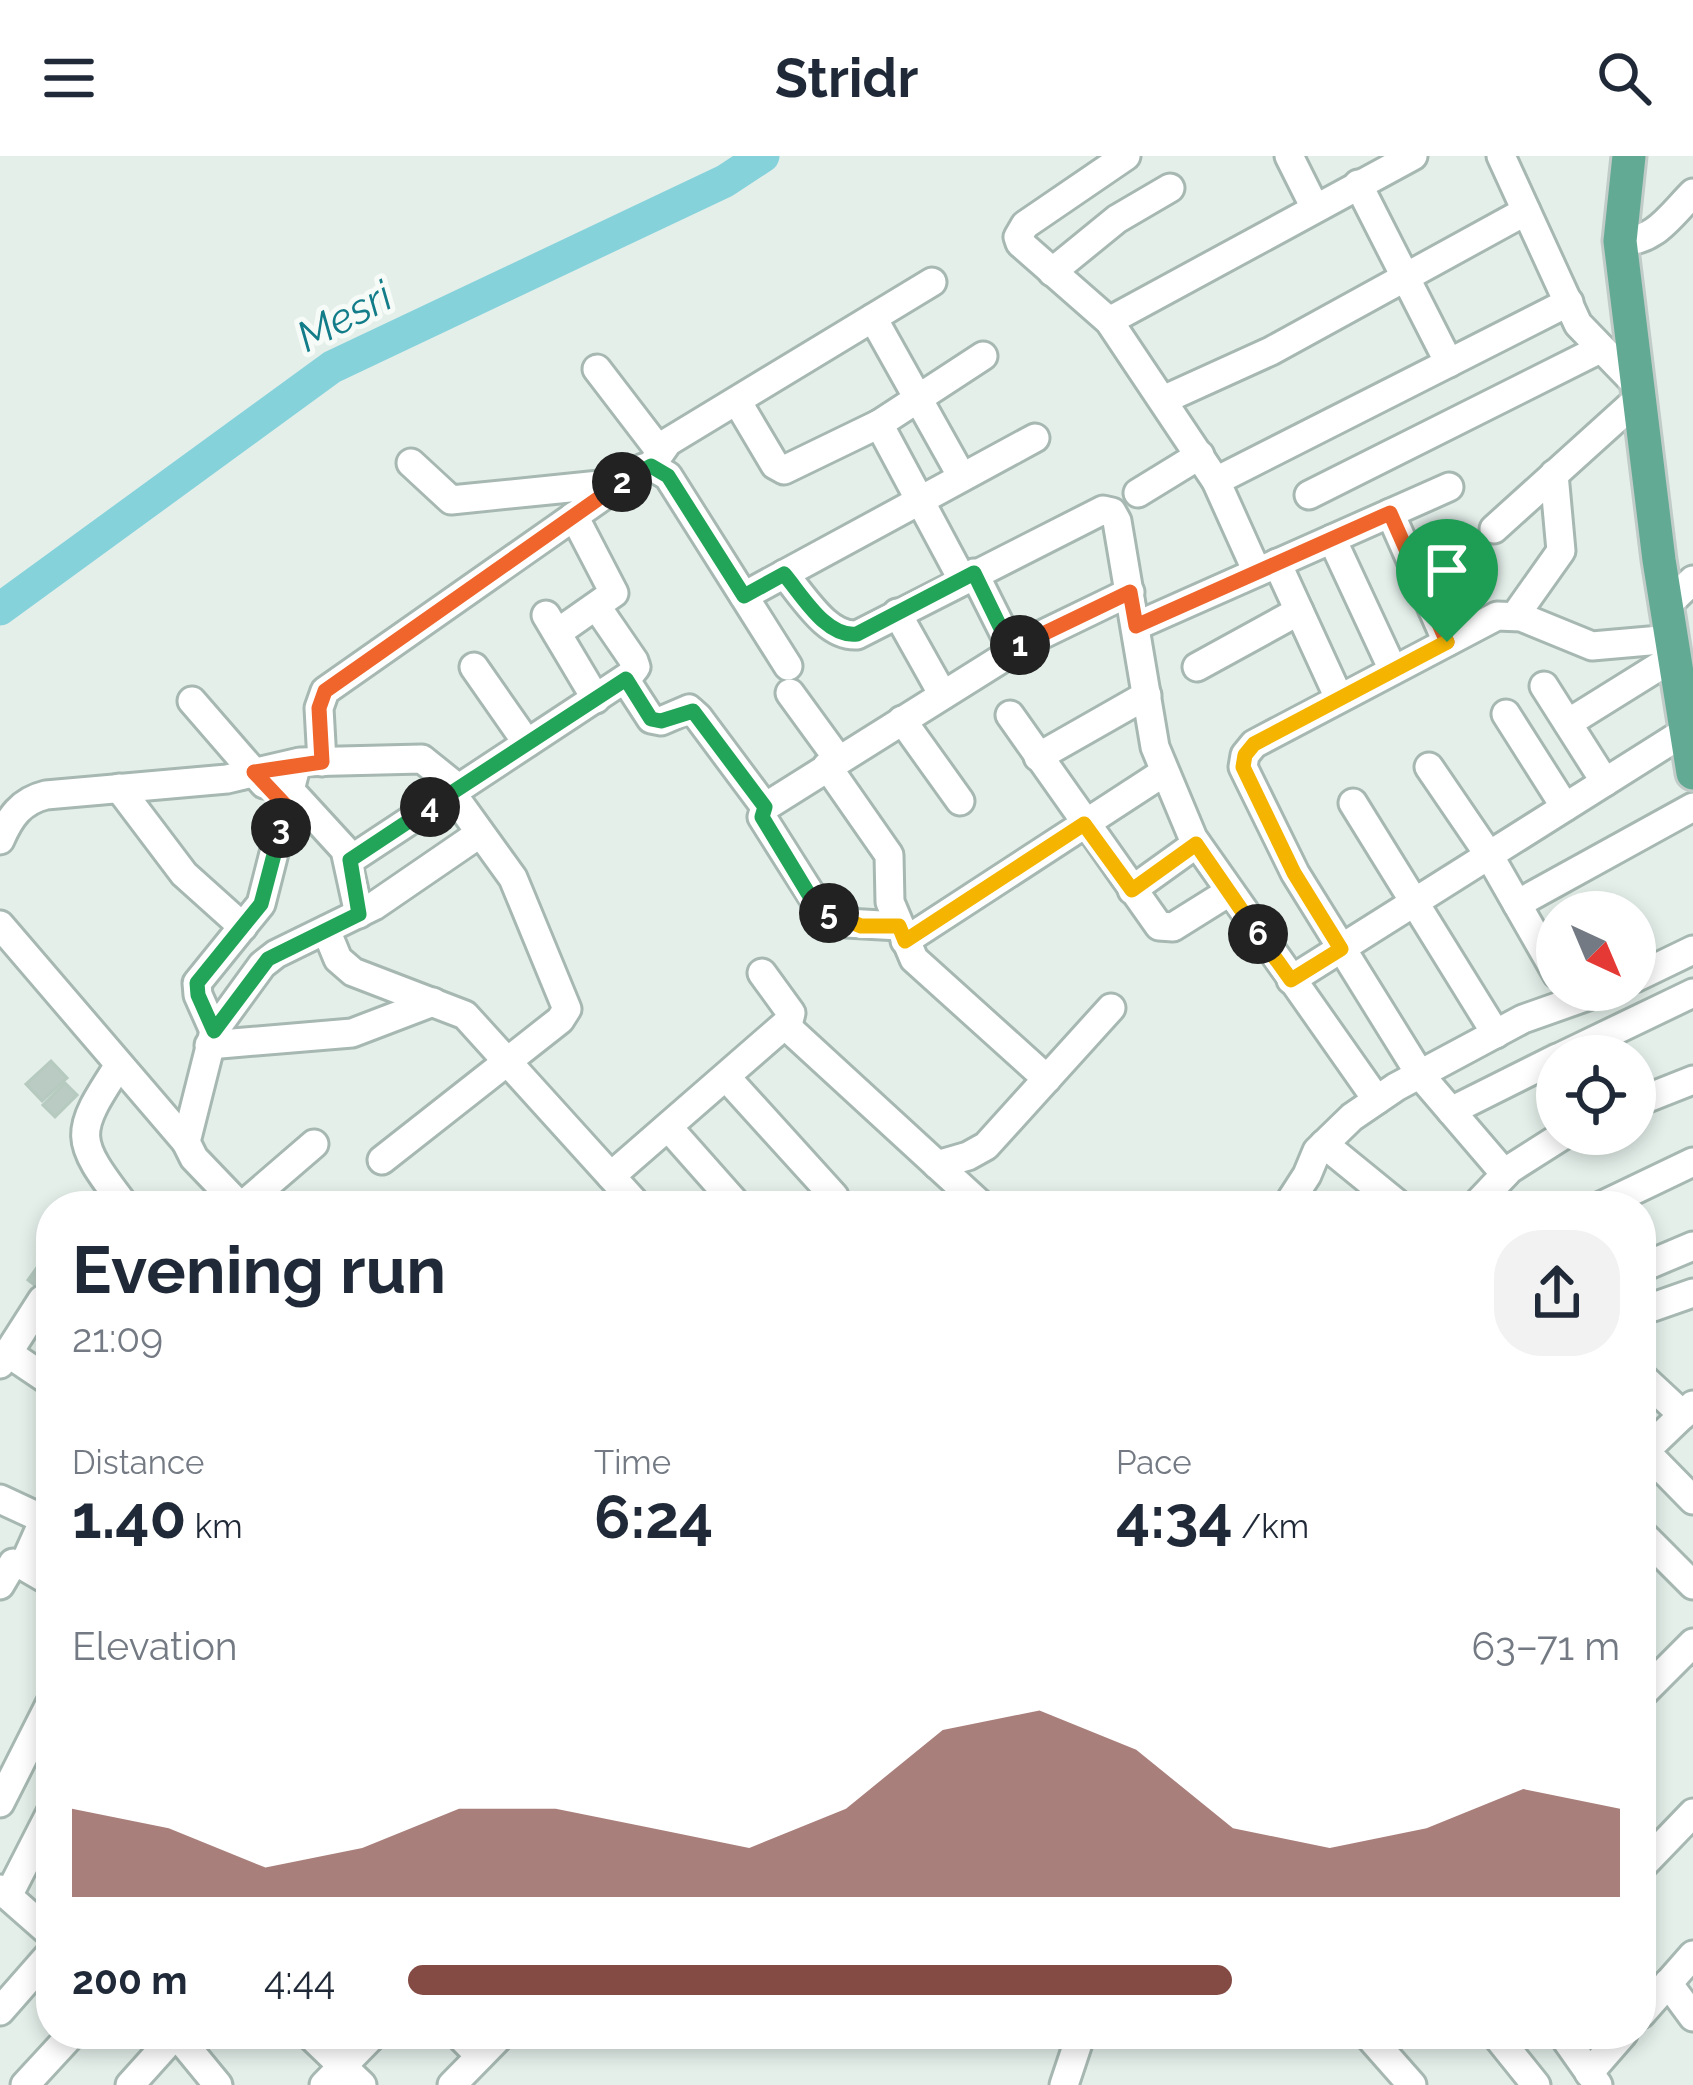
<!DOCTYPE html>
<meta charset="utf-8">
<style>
body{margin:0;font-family:Raleway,sans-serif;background:#f2f2f3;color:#1f2937;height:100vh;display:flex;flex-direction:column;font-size:45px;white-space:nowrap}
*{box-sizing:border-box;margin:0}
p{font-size:39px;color:#747a83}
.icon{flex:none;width:66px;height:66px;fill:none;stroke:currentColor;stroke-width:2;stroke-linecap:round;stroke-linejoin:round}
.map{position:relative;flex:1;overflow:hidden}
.panel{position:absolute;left:36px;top:1035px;width:1620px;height:858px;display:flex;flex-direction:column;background:#fff;border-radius:48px;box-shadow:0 6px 18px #0003}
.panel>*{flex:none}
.needle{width:78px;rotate:136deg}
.controls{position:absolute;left:1536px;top:735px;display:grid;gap:24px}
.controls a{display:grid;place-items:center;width:120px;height:120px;border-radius:50%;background:#fff;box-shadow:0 6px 18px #0003;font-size:60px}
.pin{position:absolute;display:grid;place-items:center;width:102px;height:102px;color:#fff;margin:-123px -51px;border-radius:50% 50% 50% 0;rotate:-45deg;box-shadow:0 0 12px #0007}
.pin .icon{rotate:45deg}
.km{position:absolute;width:60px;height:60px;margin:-30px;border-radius:50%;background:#222;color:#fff;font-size:33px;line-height:60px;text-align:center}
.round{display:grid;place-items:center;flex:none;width:126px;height:126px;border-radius:48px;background:#f2f2f3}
.summary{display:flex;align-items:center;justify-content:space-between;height:204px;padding:0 36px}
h1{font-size:66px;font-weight:700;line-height:90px}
.figures{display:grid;grid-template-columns:repeat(3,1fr);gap:18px;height:204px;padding:12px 36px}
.figures div{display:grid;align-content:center}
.figures b{font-size:60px;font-weight:700}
.figures small{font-size:33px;font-weight:400}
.figures p{font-size:33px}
.chart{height:336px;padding:24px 36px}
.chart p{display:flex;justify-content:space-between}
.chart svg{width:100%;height:216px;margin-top:12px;fill:#844a44;opacity:.7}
ul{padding:0 36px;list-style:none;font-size:39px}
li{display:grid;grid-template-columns:192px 144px 1fr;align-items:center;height:90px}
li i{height:30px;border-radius:15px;background:#844a44}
header{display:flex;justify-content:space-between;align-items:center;height:156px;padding:0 36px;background:#fff;font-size:54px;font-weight:700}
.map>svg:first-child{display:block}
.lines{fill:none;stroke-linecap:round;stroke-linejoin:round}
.river{stroke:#86d2db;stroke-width:33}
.building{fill:#b9cbc3;stroke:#b6cac0;stroke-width:3}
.minor-casing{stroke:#a6b8b1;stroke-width:33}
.major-casing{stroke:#c1cbc8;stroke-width:39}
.minor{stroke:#fff;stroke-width:27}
.major{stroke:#63aa94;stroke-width:33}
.split-1-casing{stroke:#fff;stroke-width:24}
.split-2-casing{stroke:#fff;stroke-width:24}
.split-3-casing{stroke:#fff;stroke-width:24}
.split-4-casing{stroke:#fff;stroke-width:24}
.split-5-casing{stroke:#fff;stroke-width:24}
.split-6-casing{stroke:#fff;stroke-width:24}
.split-7-casing{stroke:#fff;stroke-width:24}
.split-1{stroke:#f0652b;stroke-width:15}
.split-2{stroke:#22a559;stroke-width:15}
.split-3{stroke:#f0652b;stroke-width:15}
.split-4{stroke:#22a559;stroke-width:15}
.split-5{stroke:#22a559;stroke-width:15}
.split-6{stroke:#f5b400;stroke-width:15}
.split-7{stroke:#f5b400;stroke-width:15}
.labels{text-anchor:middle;stroke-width:10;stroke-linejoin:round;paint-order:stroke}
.water-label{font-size:42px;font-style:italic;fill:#127c89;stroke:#f6fbf8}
</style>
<header><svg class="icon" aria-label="menu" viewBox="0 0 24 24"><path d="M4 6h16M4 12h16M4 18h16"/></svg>Stridr<svg class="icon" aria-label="search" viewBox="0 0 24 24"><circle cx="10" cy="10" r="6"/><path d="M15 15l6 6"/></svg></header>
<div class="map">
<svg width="1693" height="1929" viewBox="0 0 1693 1929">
<rect width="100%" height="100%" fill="#e4efea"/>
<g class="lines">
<polyline class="river" points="0,453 332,211 725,25 763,0"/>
</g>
<g class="building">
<polygon points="51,905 67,922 42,945 26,928"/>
<polygon points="65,927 77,939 55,961 43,949"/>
<polygon points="51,1092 51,1128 45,1137 28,1124"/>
</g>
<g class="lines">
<g class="minor-casing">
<g id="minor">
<polyline points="1126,0 1025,69 1018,81 1020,87 1109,165 1216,325 1257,416"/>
<polyline points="1289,0 1315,52"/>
<polyline points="1501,0 1578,168 1637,229"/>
<polyline points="1358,28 1449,207"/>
<path d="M1620,85C1654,87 1670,60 1693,37"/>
<polyline points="1052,116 1117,63 1170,32"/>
<polyline points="873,162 962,321"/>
<polyline points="1109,165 1413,0"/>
<polyline points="597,213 659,294"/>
<polyline points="1163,244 1271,195 1526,55"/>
<polyline points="737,245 775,309 784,314 879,268 983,200"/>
<polyline points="879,268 962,423"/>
<polyline points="411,307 451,344 619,327"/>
<polyline points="651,310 668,286 932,126"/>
<polyline points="1216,325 1569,146"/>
<polyline points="1138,337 1200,299"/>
<polyline points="1309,339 1600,193"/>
<polyline points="1390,357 1447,486"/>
<polyline points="1494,373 1639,242"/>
<polyline points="1332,383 1393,514"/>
<polyline points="1277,407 1339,542"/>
<path d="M784,418C803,439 826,481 857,479L1103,354L1112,356L1117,365L1155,591L1193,682L1377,944"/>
<polyline points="744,440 1035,282"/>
<polyline points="1666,450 1693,424"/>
<polyline points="897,457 943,539"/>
<polyline points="546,459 596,543"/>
<polyline points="1515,460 1561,395 1554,318"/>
<polyline points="1136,470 1449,331"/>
<polyline points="557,477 614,437 574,360"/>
<polyline points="1008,495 1130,436"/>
<polyline points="474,511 527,587"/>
<polyline points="1197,511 1299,455"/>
<polyline points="625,523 651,563 661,565 689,553 698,561 765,651 762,661 817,748 846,767 899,770"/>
<polyline points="1544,530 1605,626"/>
<polyline points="790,537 838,603"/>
<polyline points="192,545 264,628"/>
<polyline points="1506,558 1565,651"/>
<polyline points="1010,559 1159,770 1173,771 1229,736"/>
<polyline points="902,564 960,645"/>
<polyline points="1568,567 1674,501"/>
<polyline points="1038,601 1147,539"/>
<polyline points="322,606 319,552 325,535 643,312 651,310 668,320 788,510"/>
<polyline points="827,610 889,699 890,746 914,803 1047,923"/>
<polyline points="1429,611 1489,699 1557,818"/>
<polyline points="119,632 184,718 243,771"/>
<polyline points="290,634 345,694 359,758"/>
<polyline points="1353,647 1496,878"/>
<polyline points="765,651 1001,503 1008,495 1008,485 974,417"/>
<path d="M0,684C10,661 21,645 46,639L227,623L300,606L422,603L458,632"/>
<polyline points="350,704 629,520 636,511 634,505 597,451"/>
<polyline points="1132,734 1196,688"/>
<polyline points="1517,748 1693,651"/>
<polyline points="0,769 186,986"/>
<polyline points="326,774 338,803 353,816 465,859 638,1050"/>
<polyline points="905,785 1163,617"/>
<polyline points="1635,822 1693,794"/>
<polyline points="1291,824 1686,575"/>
<polyline points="785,869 982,1050"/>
<polyline points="214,875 198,839 197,827 261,748 297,607"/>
<polyline points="209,889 352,877 433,846"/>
<polyline points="1562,900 1693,837"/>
<path d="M119,909C74,978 73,982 125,1050"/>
<polyline points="726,921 834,1040"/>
<polyline points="1635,947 1693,924"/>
<polyline points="1451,955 1557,902"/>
<polyline points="668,971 738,1050"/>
<polyline points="1324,988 1400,1050"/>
<polyline points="382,1004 560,864 567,853 513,722 451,636"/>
<polyline points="937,1009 968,1000 986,990 1111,852"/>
<polyline points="1505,1018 1421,920 1295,717 1243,611 1245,599 1254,588 1497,460 1521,461 1592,490 1672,483"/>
<polyline points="611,1020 789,865 791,857 762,817"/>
<polyline points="240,1050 194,1002 186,986 214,875 262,809 276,798 374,750 479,678"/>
<polyline points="242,1050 314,988"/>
<polyline points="1287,1050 1307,1019 1317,995 1352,961 1396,931 1523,863 1605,834"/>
<polyline points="1475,1050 1510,1013 1565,978"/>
<polyline points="1601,1050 1693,1006"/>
<polyline points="1641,1112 1693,1090"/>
<polyline points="1653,1151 1693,1137"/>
<polyline points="8,1197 42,1144 51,1145"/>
<polyline points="0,1208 8,1197 51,1226"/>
<polyline points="1641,1220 1683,1259"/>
<polyline points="1641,1291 1693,1344"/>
<polyline points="1641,1299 1693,1249"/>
<polyline points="0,1343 43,1363"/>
<polyline points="51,1348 25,1406 27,1412 51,1426"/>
<polyline points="1641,1377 1693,1429"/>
<polyline points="0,1429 13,1407"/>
<polyline points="1641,1539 1693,1487"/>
<polyline points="0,1647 51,1546"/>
<polyline points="1641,1711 1693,1657"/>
<polyline points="0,1733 51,1778"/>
<polyline points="8,1740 51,1656"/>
<polyline points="1668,1827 1693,1861"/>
<polyline points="0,1855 51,1797"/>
<polyline points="1641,1858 1693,1799"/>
<polyline points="309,1878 362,1929"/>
<polyline points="458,1878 480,1900"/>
<polyline points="1367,1878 1412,1929"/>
<polyline points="1495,1878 1536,1929"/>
<polyline points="1562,1878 1598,1929"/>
<polyline points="1589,1917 1623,1878"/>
<polyline points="25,1929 72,1878"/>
<polyline points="130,1929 176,1878 218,1929"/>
<polyline points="324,1929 374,1878"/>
<polyline points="452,1929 502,1878"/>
<polyline points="1064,1929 1081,1878"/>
</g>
</g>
<g class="major-casing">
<polyline id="major" points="1629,0 1620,85 1659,404 1693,617"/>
</g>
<use href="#minor" class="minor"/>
<use href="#major" class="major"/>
</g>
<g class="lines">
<g class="split-1-casing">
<polyline id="split-1" points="1020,489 1130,436 1136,470 1390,357 1447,486"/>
</g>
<g class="split-2-casing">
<path id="split-2" d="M622,326L651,310L668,320L744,440L784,418C802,439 826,482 857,478L974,417L1007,485V495L1020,489"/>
</g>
<g class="split-3-casing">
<polyline id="split-3" points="281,672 286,650 254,616 322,606 319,552 325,535 622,326"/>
</g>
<g class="split-4-casing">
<polyline id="split-4" points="281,672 261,748 197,827 198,839 214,875 268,803 359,758 350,704 430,651"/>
</g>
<g class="split-5-casing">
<polyline id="split-5" points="430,651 626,523 651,563 661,565 693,555 765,651 762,661 811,742 829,757"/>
</g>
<g class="split-6-casing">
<polyline id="split-6" points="829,757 861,770 899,770 905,785 1084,668 1132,734 1196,688 1258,778"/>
</g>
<g class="split-7-casing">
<polyline id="split-7" points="1258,778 1291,824 1341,793 1294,717 1243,611 1245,599 1254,588 1447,486"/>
</g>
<use href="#split-1" class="split-1"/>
<use href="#split-2" class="split-2"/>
<use href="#split-3" class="split-3"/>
<use href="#split-4" class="split-4"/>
<use href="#split-5" class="split-5"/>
<use href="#split-6" class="split-6"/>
<use href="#split-7" class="split-7"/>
</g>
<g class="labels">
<g class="water-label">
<text transform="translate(344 160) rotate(-28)" y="15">Mesri</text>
</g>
</g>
</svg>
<div class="controls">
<a><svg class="needle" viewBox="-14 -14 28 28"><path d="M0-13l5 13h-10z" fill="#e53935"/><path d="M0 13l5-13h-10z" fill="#747a83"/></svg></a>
<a><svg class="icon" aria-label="locate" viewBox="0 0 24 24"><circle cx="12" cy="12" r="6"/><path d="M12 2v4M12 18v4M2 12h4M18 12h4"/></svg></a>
</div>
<div class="pin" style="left:1447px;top:486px;background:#1e9e55"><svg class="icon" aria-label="arrive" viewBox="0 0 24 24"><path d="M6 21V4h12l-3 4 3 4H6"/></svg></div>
<b class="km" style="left:1020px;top:489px">1</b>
<b class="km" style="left:622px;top:326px">2</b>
<b class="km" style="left:281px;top:672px">3</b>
<b class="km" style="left:430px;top:651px">4</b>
<b class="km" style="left:829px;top:757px">5</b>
<b class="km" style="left:1258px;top:778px">6</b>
<section class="panel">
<div class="summary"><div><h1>Evening run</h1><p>21:09</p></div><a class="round"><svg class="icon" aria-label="share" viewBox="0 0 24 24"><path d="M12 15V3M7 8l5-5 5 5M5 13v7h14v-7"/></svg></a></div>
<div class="figures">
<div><p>Distance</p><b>1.40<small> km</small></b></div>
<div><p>Time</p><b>6:24</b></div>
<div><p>Pace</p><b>4:34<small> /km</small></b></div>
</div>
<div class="chart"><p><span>Elevation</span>63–71 m</p>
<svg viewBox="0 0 160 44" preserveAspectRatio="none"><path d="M0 44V26L10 30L20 38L30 34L40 26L50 26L60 30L70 34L80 26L90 10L100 6L110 14L120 30L130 34L140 30L150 22L160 26V44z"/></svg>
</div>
<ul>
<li><b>200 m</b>4:44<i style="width:68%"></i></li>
</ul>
</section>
</div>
